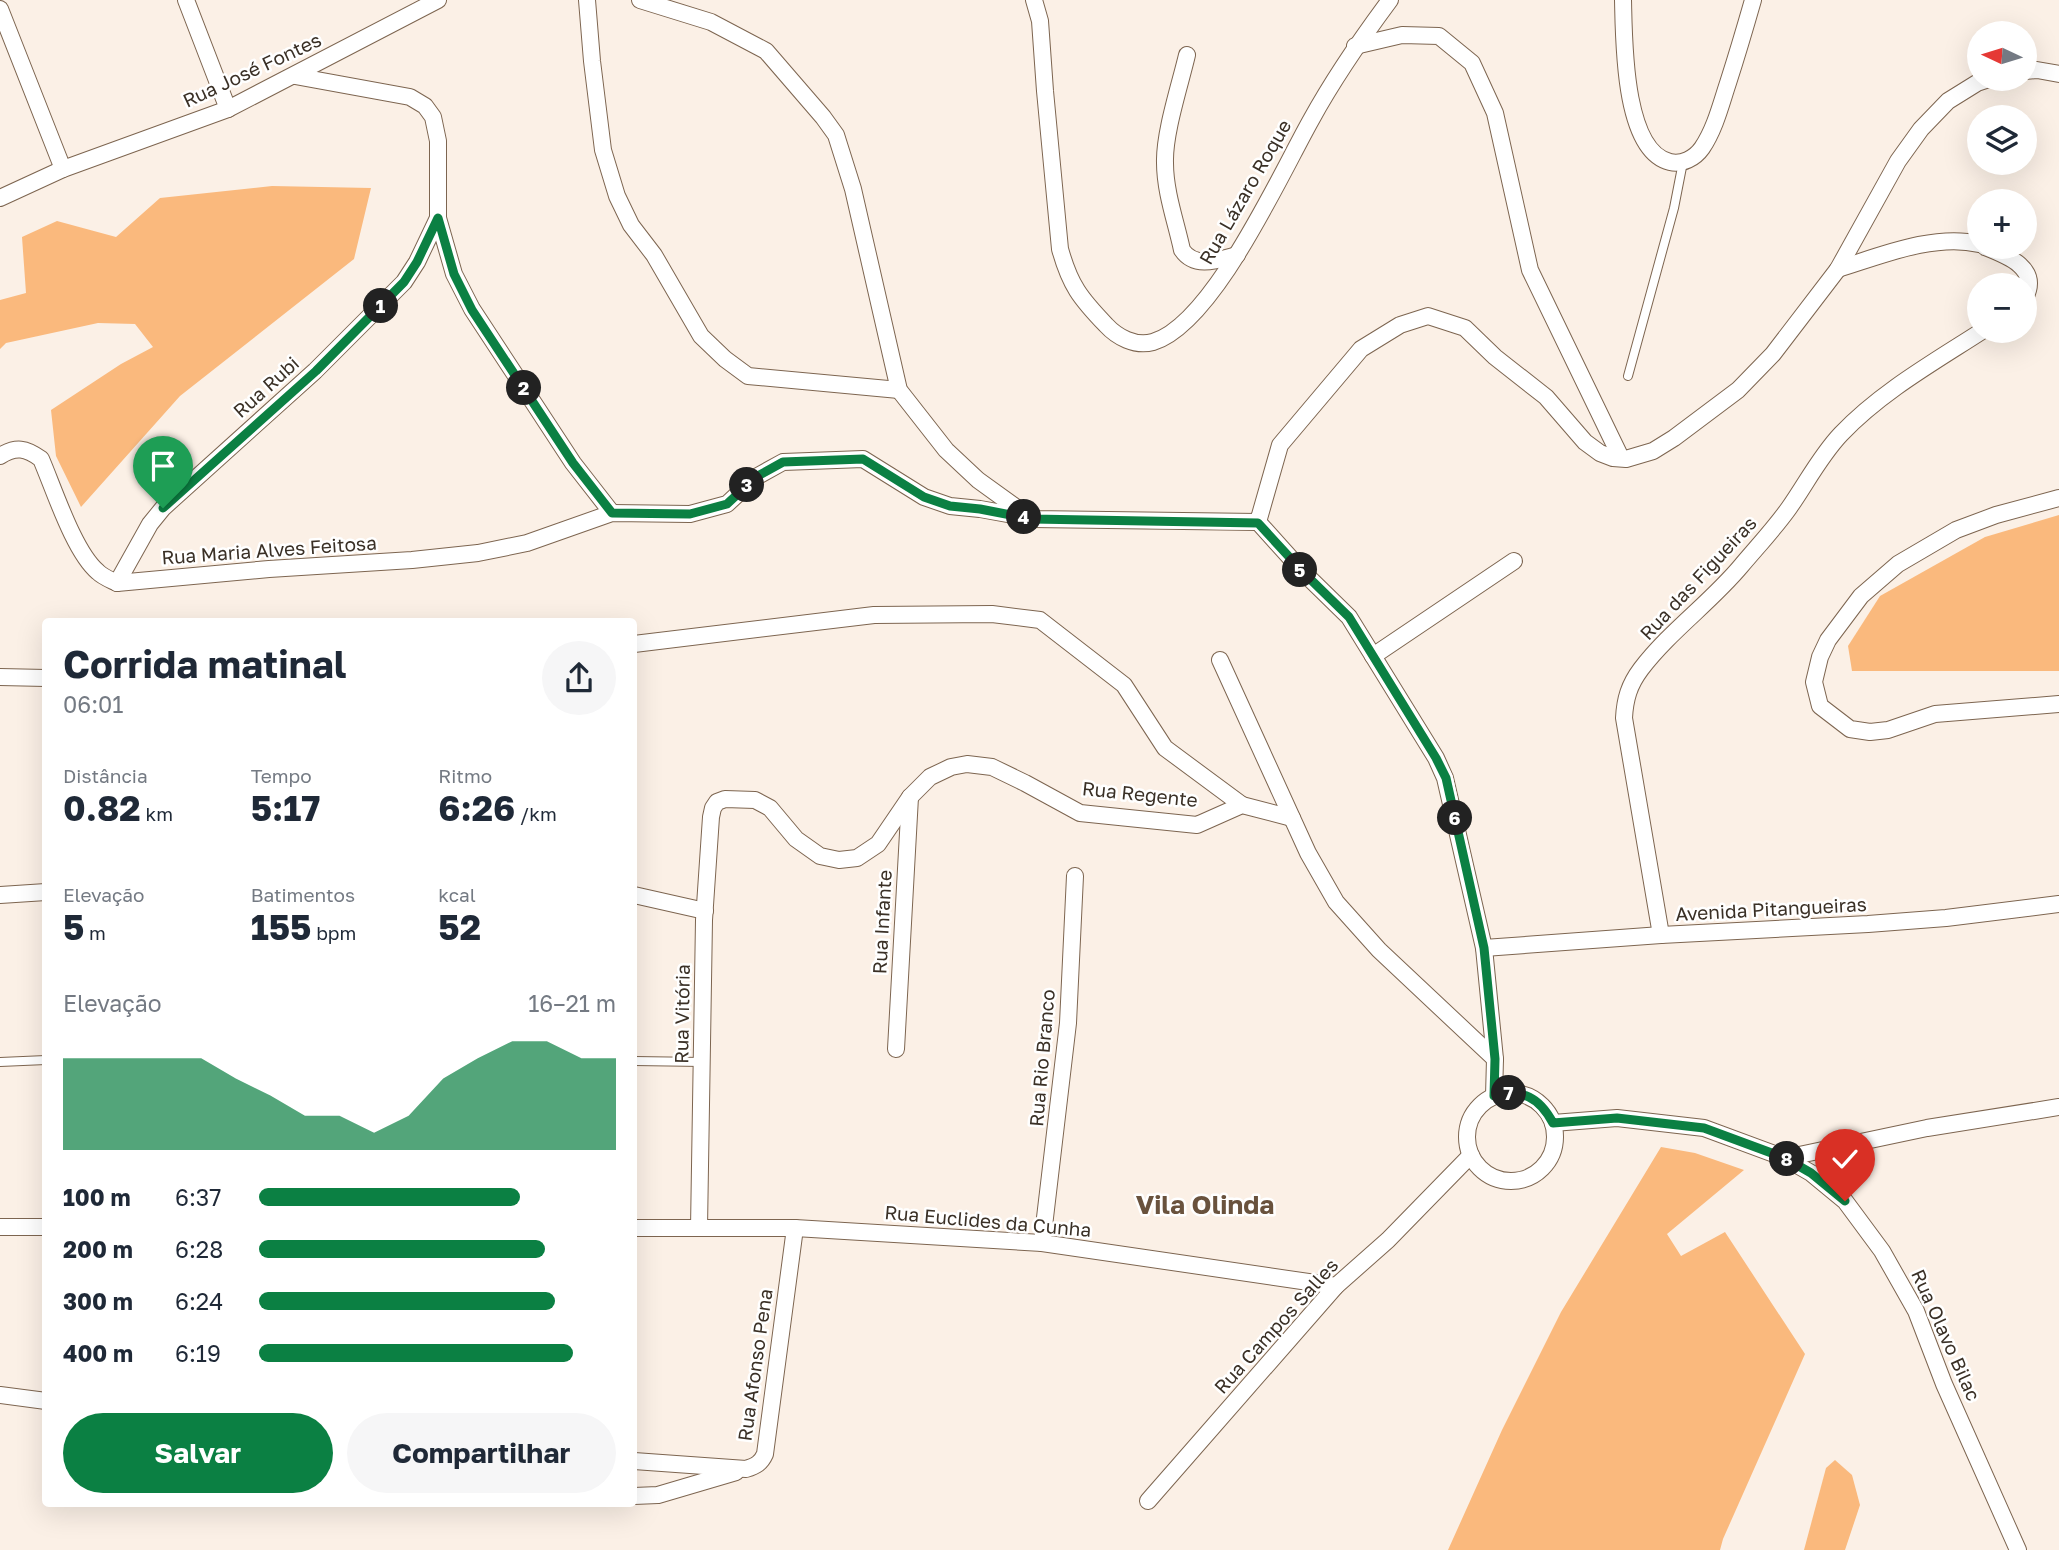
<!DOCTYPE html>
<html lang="pt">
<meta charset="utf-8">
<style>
body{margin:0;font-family:"Golos Text",sans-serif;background:#f6f6f7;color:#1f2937;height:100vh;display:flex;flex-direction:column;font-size:26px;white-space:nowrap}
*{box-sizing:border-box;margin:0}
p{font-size:23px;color:#747a83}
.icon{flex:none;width:38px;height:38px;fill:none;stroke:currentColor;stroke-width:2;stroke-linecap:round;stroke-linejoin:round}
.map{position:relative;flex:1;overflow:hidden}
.details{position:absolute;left:42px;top:618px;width:595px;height:889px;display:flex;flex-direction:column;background:#fff;border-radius:7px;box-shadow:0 7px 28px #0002}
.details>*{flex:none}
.needle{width:46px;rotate:274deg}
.buttons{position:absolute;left:1967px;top:21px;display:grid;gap:14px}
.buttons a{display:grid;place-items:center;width:70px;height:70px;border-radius:50%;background:#fff;box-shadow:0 7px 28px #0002;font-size:35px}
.pin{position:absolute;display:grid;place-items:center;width:60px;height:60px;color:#fff;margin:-72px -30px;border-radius:50% 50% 50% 0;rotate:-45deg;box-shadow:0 0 7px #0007}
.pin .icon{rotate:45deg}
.km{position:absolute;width:35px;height:35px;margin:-18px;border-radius:50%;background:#222;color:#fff;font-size:19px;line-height:35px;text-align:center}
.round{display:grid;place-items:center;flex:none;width:74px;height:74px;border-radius:37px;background:#f6f6f7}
.head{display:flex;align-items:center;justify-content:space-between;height:119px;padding:0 21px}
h1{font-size:38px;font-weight:700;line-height:52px}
.stats{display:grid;grid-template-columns:repeat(3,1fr);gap:10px;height:119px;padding:7px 21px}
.stats div{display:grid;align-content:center}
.stats b{font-size:35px;font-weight:700}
.stats small{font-size:19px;font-weight:400}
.stats p{font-size:19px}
.chart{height:196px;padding:14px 21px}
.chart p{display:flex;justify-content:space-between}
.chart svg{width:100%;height:126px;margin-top:7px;fill:#0b8043;opacity:.7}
.button{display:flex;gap:14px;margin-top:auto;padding:14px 21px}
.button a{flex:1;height:80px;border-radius:42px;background:#0b8043;color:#fff;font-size:28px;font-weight:700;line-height:80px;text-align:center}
.button a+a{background:#f6f6f7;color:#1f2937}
ul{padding:0 21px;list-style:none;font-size:23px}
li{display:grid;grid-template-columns:112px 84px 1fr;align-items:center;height:52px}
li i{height:18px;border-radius:9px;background:#0b8043}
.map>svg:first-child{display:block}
.green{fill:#fab97d}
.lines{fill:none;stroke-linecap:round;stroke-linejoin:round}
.lane-casing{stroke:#7d6550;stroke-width:10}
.street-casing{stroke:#7d6550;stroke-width:18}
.lane{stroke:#fff;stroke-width:8}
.street{stroke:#fff;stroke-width:16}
.route-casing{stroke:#fff;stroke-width:14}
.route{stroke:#0b8043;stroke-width:9}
.labels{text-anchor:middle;stroke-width:5;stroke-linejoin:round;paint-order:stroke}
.street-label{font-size:19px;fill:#3a3026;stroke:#fff}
.district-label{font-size:26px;font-weight:bold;fill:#69523d;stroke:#fff}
</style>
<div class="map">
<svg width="2059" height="1550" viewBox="0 0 2059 1550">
<rect width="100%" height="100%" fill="#fbf0e6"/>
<g class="green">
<polygon points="272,186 371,188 354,259 180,396 81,507 56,456 51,410 121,364 153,347 135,324 98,323 6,343 0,349 0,300 26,293 22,237 57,221 116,237 160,198"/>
<polygon points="2059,515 2059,671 1852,671 1848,646 1880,596 1985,537"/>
<polygon points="1661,1147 1695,1153 1744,1170 1667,1234 1681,1256 1725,1232 1805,1354 1723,1539 1720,1550 1448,1550 1502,1430 1561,1312"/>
<polygon points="1835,1460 1852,1475 1860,1505 1845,1550 1804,1550 1826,1468"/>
</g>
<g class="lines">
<g class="lane-casing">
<g id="lane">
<polyline points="1628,376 1674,208 1683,162"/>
<polyline points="634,1061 703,1062"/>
<polyline points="0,1062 46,1060"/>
</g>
</g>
<g class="street-casing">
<g id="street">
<polyline points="186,0 228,109"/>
<polyline points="587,0 592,61 603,150 617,196 631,225 654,255 701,336 725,359 748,376 899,390"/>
<polyline points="640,0 711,22 766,51 823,117 836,135 853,189 899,390 946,450 978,480 1032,519 1258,522 1280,445 1361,349 1400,325 1428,316 1465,328 1495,357 1546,397 1585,442 1600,453 1613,458 1626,459 1653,451 1674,438 1738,390 1773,354 1838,269 1898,161 1921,129 1948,101 1977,83 1989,79"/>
<path d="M1034,0L1040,21L1045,91L1060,249C1070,285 1080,298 1106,325C1117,337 1135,347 1153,342C1213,324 1280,175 1311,120C1334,78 1361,39 1390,0"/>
<path d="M1623,0C1624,39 1623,151 1670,162C1682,165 1695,158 1702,148C1715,129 1721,104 1728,83C1737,55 1745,28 1753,0"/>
<polyline points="0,9 63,169"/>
<polyline points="1355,46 1402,35 1439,36 1472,63 1495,113 1530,270 1621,458"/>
<path d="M1187,55C1180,85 1164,133 1165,163C1165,192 1176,222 1182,250C1195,269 1218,260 1237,255"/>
<polyline points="2025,71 2037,70 2059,74"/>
<polyline points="295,76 410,97 425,106 433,117 438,141 438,218 454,274 472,309 573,463 612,513"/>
<polyline points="0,198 63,169 228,109 438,0"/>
<path d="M1985,247C2008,256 2040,268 2025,298"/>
<path d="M1838,269C1880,256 1935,233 1979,244"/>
<path d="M0,456C16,446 26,448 41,459C54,489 74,552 98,572C103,577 111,580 117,583L269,569L412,560L478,553L527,543L612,513L690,514L727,504L756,477L783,462L863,459L924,497L950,506L980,509L1025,517"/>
<polyline points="2059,498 1996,515 1956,530 1898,564 1861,596 1828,640 1820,657 1814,682 1820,706 1850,729 1870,732 1888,730 1935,714 2059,704"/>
<polyline points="1258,522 1304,573 1349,617 1436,758 1445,778 1484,948 1495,1059 1494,1096"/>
<polyline points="117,583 150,524 163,508 315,371 404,282 417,262 438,218"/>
<polyline points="634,644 874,615 992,614 1040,620 1124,685 1165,748 1242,805"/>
<polyline points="1373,656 1514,561"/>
<polyline points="1220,660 1308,853 1336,902 1379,950 1495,1059"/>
<polyline points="0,677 46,678"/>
<polyline points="0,895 46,892"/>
<polyline points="634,895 705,911"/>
<path d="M1661,935L1624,718C1625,699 1629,685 1641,669C1669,632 1711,602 1741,566C1757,547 1774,529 1789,508C1806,484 1820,456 1841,434C1881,392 1934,362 1982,331"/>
<polyline points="1484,948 1661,935 1868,924 1946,918 2059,904"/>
<polyline points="896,1049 910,797"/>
<circle cx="1511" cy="1137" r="44"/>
<polyline points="1553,1123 1617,1118 1704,1128 1785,1158 1811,1173 1845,1201 1882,1251 1916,1311 1944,1384 2018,1550"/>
<polyline points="1785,1158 1927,1128 2059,1107"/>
<polyline points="0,1227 46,1227"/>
<polyline points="634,1228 795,1228 1042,1243 1336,1286"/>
<polyline points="699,1228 704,920 711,817 713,808 717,802 725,799 755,800 770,808 796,839 820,856 839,860 857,858 878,844 910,797 930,777 951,767 967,764 992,767 1025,783 1080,813 1197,825 1242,805 1292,818"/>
<polyline points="1042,1243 1068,1023 1075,876"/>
<polyline points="0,1395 46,1401"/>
<path d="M634,1461L746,1469C756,1466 761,1463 765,1454L795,1228"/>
<polyline points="634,1496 658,1495 736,1472"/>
<polyline points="1148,1501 1336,1286 1388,1240 1471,1155"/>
</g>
</g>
<use href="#lane" class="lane"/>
<use href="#street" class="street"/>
</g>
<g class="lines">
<g class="route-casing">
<path id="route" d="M163,508L316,371L404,282L417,262L438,218L454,274L472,310L573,463L612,513L690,514L727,504L756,477L783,462L863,459L924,497L950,506L980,509L1032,519L1258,523L1304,573L1349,617L1436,758L1446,778L1484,948L1495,1059L1494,1096C1523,1089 1539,1097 1553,1123L1617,1118L1704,1128L1785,1158L1811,1173L1845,1201"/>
</g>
<use href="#route" class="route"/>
</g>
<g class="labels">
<g class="street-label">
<text transform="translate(252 70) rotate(-25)" y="7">Rua José Fontes</text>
<text transform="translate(1245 192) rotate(-60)" y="7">Rua Lázaro Roque</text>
<text transform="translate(266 387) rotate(-42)" y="7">Rua Rubi</text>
<text transform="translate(269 550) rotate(-4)" y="7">Rua Maria Alves Feitosa</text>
<text transform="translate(1698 578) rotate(-47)" y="7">Rua das Figueiras</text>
<text transform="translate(1140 794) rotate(6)" y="7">Rua Regente</text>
<text transform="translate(1771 909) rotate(-3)" y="7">Avenida Pitangueiras</text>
<text transform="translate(882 922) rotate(-87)" y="7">Rua Infante</text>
<text transform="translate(682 1014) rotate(-89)" y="7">Rua Vitória</text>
<text transform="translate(1042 1058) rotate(-85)" y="7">Rua Rio Branco</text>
<text transform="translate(988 1221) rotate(5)" y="7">Rua Euclides da Cunha</text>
<text transform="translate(1276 1326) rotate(-48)" y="7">Rua Campos Salles</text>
<text transform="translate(1946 1335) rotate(66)" y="7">Rua Olavo Bilac</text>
<text transform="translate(755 1365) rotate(-82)" y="7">Rua Afonso Pena</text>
</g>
<g class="district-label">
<text x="1205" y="1214">Vila Olinda</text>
</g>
</g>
</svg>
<div class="buttons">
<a><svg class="needle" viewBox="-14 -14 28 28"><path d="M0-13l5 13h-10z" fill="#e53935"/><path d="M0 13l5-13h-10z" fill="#747a83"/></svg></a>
<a><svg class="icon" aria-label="layers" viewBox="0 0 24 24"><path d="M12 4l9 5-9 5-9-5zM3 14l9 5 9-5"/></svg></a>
<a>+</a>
<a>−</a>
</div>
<div class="pin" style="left:163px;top:508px;background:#1e9e55"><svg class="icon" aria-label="arrive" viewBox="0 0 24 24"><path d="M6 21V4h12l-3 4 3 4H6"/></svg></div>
<div class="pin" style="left:1845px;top:1201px;background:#d93025"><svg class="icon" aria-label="check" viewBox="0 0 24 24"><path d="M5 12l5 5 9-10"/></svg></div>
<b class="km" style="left:381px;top:306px">1</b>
<b class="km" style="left:524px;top:388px">2</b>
<b class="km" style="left:747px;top:485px">3</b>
<b class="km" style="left:1024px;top:517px">4</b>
<b class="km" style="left:1300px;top:570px">5</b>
<b class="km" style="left:1455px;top:818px">6</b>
<b class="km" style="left:1509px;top:1093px">7</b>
<b class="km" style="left:1787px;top:1159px">8</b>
<section class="details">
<div class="head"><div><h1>Corrida matinal</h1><p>06:01</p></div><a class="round"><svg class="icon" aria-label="share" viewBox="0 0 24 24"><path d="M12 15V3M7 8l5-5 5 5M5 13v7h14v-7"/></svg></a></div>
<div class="stats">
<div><p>Distância</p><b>0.82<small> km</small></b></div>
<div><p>Tempo</p><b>5:17</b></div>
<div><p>Ritmo</p><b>6:26<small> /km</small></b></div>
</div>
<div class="stats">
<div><p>Elevação</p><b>5<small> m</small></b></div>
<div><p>Batimentos</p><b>155<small> bpm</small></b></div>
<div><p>kcal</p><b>52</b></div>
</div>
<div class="chart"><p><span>Elevação</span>16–21 m</p>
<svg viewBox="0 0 160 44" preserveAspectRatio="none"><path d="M0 44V12L10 12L20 12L30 12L40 12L50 19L60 25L70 32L80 32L90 38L100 32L110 19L120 12L130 6L140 6L150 12L160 12V44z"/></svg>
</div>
<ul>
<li><b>100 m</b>6:37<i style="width:73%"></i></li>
<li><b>200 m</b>6:28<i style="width:80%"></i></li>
<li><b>300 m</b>6:24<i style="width:83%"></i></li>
<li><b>400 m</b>6:19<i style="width:88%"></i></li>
</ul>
<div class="button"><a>Salvar</a><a>Compartilhar</a></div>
</section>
</div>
